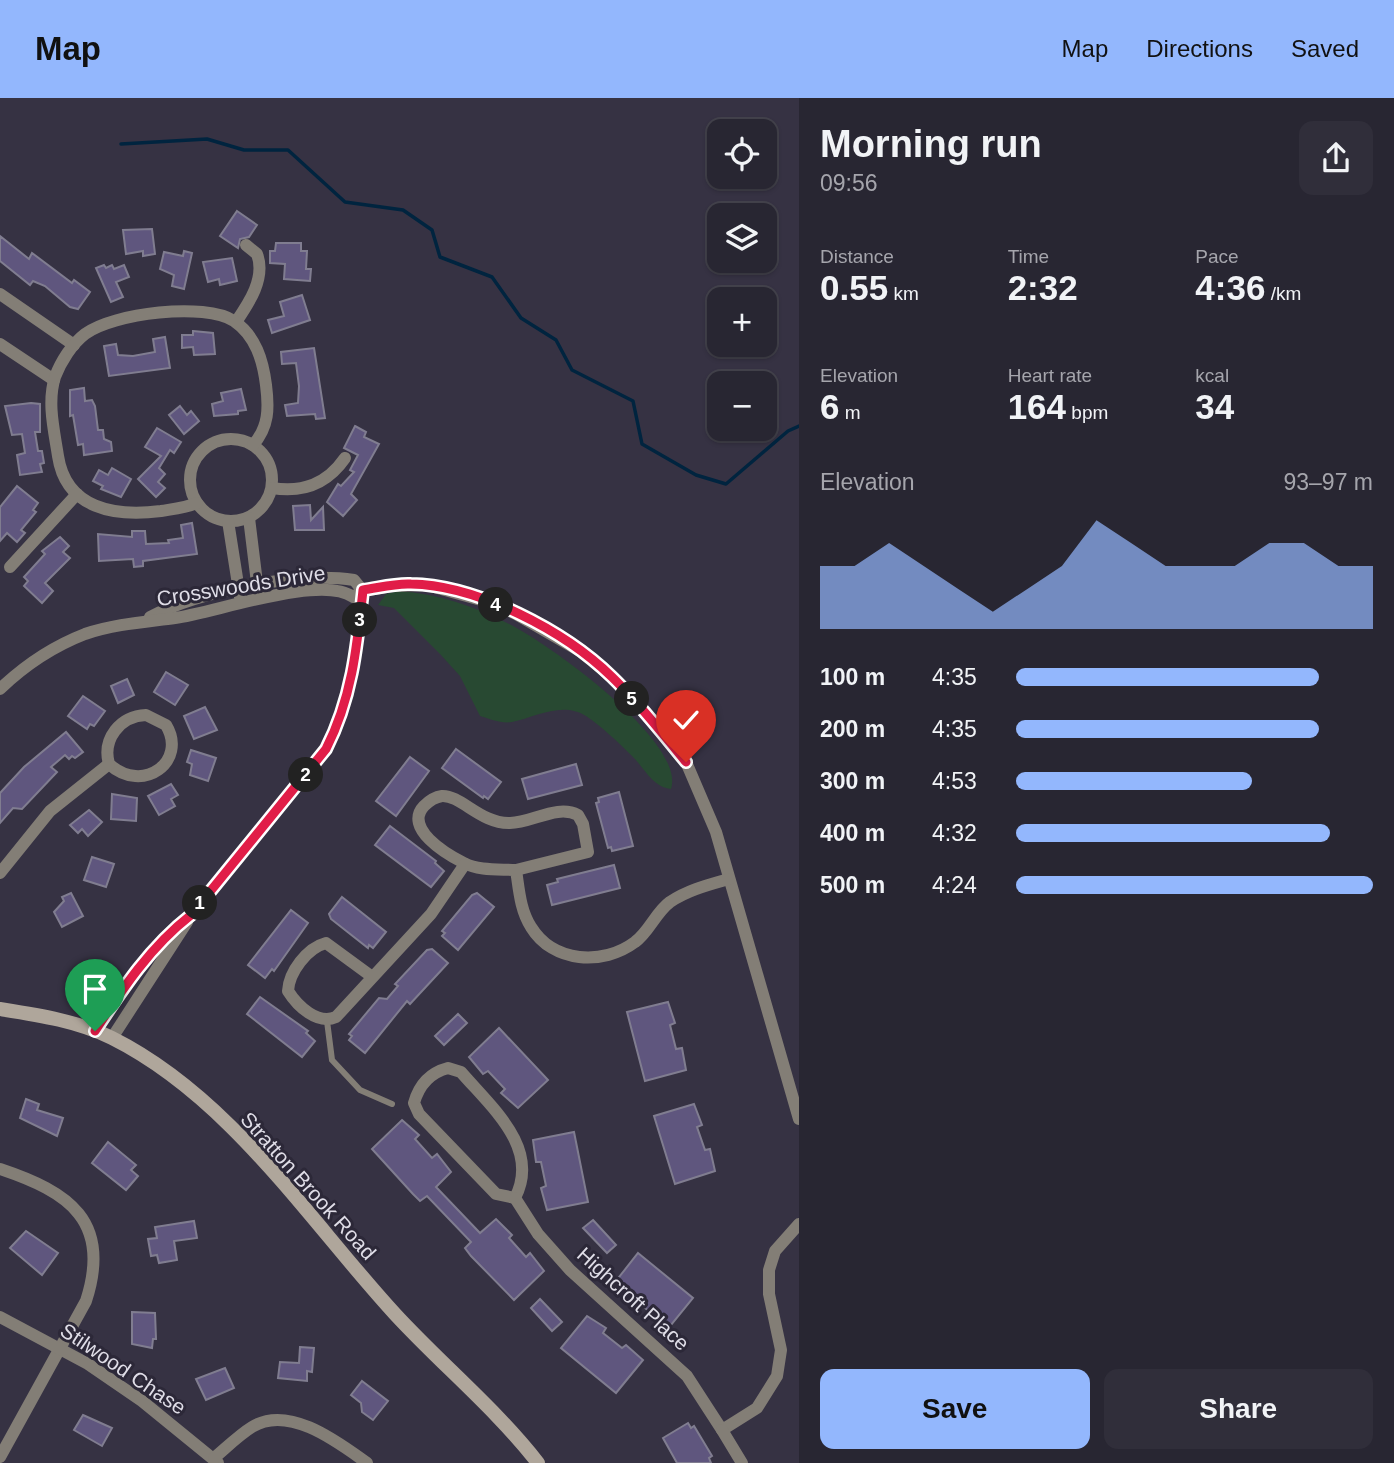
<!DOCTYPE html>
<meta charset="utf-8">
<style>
body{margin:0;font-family:Arial,sans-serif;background:#302e3a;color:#f1f3f6;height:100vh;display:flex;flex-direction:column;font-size:26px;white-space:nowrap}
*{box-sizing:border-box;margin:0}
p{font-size:23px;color:#a5a5ac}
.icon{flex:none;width:38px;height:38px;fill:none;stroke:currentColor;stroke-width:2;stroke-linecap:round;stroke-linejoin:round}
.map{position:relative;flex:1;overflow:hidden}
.drawer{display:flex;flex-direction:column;background:#282632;width:595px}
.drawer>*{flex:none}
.controls{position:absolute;left:707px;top:21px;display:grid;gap:14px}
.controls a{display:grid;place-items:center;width:70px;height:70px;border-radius:14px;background:#282632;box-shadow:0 2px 5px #0004,0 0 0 2px #44434d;font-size:35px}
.pin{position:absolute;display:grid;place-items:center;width:60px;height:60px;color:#fff;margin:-72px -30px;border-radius:50% 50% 50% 0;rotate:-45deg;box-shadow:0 0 7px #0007}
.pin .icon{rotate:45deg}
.km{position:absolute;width:35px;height:35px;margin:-18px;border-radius:50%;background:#222;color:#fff;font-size:19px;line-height:35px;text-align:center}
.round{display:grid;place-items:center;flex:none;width:74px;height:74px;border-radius:14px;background:#302e3a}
.overview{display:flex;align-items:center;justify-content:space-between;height:119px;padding:0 21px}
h1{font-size:38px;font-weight:700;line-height:52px}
.figures{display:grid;grid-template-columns:repeat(3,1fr);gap:10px;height:119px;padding:7px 21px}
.figures div{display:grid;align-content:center}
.figures b{font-size:35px;font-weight:700}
.figures small{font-size:19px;font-weight:400}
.figures p{font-size:19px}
.chart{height:196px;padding:14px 21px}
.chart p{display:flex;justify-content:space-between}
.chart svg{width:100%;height:126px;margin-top:7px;fill:#93b7fd;opacity:.7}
.action{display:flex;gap:14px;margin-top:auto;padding:14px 21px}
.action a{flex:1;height:80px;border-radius:14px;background:#93b7fd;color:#111;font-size:28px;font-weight:700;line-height:80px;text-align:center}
.action a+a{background:#302e3a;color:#f1f3f6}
ul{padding:0 21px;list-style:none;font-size:23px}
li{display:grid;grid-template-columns:112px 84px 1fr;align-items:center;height:52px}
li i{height:18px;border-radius:9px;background:#93b7fd}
header{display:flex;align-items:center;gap:42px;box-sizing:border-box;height:98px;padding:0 35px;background:#93b7fd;color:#111}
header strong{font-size:33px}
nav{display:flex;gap:38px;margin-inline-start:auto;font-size:24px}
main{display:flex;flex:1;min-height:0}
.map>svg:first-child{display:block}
.green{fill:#284932}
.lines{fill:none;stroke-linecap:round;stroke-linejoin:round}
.stream{stroke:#00243f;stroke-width:3.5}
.building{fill:#5f567e;stroke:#807d90;stroke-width:2}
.lane{stroke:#837e76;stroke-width:6}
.street{stroke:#837e76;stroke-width:12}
.secondary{stroke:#afa69b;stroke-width:14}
.route-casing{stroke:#fff;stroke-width:14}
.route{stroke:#e11d48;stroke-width:9}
.labels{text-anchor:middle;stroke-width:6;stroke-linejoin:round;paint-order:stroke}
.street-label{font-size:21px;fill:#dfdde7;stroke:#2c2838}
</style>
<header>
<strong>Map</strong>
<nav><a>Map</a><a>Directions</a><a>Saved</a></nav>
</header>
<main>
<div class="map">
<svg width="799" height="1365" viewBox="0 0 799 1365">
<rect width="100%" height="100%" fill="#363243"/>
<path class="green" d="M399,493C441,496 484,511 520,532C556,552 686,645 671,691C652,689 644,669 631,657C618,644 601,628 586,618C562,603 536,619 512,624C502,626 490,621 480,618L460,578L440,556L394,510L378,507L386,496Z"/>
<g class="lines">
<polyline class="stream" points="121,46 207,41 244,52 288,52 345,104 403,112 432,132 440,159 492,179 521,220 556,242 572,272 633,303 642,346 696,377 726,386 788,333 799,328"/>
</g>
<g class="building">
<polygon points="237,113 257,127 249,139 240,141 238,150 220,138"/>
<polygon points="152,131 155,156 143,158 143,153 126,156 123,132"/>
<polygon points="0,138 29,161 32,155 72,185 74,182 90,194 78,211 70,209 45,188 33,183 30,187 0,163"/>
<polygon points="276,145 301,145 301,153 307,153 306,171 311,171 310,183 284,181 285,166 270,165 270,153 275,153"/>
<polygon points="184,153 192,155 184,191 172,188 174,177 160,171 164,154 183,158"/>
<polygon points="232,160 237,183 220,187 219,181 208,184 203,164"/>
<polygon points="104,167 106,170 112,167 114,171 124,167 129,179 116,184 123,199 111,204 96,170"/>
<polygon points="302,197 310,222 272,235 268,222 284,218 280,204"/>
<polygon points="193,233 213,235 215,256 194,257 193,249 182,250 182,237 193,237"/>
<polygon points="165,239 170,270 109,278 104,248 116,246 118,257 133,258 155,254 153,241"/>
<polygon points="314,250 325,320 316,321 315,316 287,318 285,307 298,305 299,288 296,265 282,266 281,254"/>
<polygon points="84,290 85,303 92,302 95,308 98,332 103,332 104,341 111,344 112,353 84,357 83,346 78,347 73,317 70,318 70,292"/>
<polygon points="241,291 246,312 238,313 238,316 214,318 212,306 223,303 221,295"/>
<polygon points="31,305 40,306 40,334 35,334 38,353 42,353 44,365 40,366 42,374 20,377 17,357 25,355 22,336 12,337 5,308"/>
<polygon points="180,308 187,317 191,313 199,323 184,336 169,317"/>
<polygon points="355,328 366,334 364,339 379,346 351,396 357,402 343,418 327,404 338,386 341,388 354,374 350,372 358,357 344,350"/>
<polygon points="157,330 181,344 174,355 170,352 159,370 165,376 158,384 165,390 156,399 138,381 161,358 145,349"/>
<polygon points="112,370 131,381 121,399 101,391 103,388 93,383 99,372 108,377"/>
<polygon points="17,388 38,405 33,412 36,414 21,432 25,435 17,444 7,435 0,443 0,409"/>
<polygon points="310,407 311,422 323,409 324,432 295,432 293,408"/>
<polygon points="192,425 197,456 143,463 143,468 134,469 133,461 99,463 98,436 132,439 132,433 145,433 146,446 169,445 168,442 183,440 181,427"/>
<polygon points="60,439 69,448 63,454 70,460 45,485 53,493 42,505 24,488 28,483 24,479 45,456 42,453"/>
<polygon points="166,574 188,587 175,607 154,594"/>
<polygon points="127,581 134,597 118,605 111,588"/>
<polygon points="83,598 105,613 94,628 90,626 87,631 68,618"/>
<polygon points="205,609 217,632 194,641 184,618"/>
<polygon points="66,634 83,654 75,660 72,658 69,661 65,657 51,669 57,674 22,711 13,710 0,725 0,695 24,669"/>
<polygon points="456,651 501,684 488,701 484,698 483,700 442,670"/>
<polygon points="191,652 216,660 208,683 190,677 192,666 187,664"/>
<polygon points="410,659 429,673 396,718 376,703"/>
<polygon points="576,666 582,687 528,701 522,681"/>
<polygon points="171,686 178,697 171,701 175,708 159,717 148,698"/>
<polygon points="619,694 633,748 612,753 611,749 608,750 596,705 599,704 598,700"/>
<polygon points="112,696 137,700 136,723 111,721"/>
<polygon points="89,712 102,724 88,738 82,731 78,735 70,727"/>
<polygon points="390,728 436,763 435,765 444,773 431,789 375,747"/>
<polygon points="92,759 114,766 106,789 84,782"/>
<polygon points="614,767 620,790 552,807 547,787 558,784 557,781"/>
<polygon points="71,795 83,818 62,829 54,814 64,803 62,799"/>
<polygon points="477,795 494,809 458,852 442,838 445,835 442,833 472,797"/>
<polygon points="342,799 386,834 373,850 369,847 368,850 331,821 329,816"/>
<polygon points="291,812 308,825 274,873 272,871 265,880 248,867"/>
<polygon points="432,851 448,865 410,906 407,903 365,955 349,942 352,938 349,936 379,900 387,901 398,888 395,886 427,852"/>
<polygon points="260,899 308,933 306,935 315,943 302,959 247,916"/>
<polygon points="668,904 675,925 670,927 676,951 682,950 686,972 645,983 627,914"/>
<polygon points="458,916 467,925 444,947 435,938"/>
<polygon points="499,930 548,982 518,1010 501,995 505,991 488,973 483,976 469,959"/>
<polygon points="26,1001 39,1006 37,1012 63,1020 57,1038 20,1020"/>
<polygon points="694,1006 702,1027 697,1029 705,1052 710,1051 715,1073 675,1086 654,1018"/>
<polygon points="402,1022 419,1037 415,1041 432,1060 437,1056 451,1074 436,1089 480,1135 496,1121 512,1137 509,1140 526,1159 530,1155 544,1173 514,1202 471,1158 465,1150 471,1144 427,1098 420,1103 413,1096 372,1051"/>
<polygon points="574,1034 588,1104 547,1112 541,1090 546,1088 541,1064 536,1064 533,1042"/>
<polygon points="108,1044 136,1067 131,1072 138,1078 126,1092 92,1065"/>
<polygon points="593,1122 616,1147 607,1155 583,1130"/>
<polygon points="194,1123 197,1140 174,1143 177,1162 159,1165 157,1157 151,1158 148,1141 157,1140 155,1129"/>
<polygon points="26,1133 58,1155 42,1177 10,1150"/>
<polygon points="638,1155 693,1200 667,1232 648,1219 651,1215 632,1199 628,1203 612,1188"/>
<polygon points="540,1201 562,1224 552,1233 531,1210"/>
<polygon points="132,1214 155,1215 156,1241 153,1241 152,1250 132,1246"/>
<polygon points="587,1218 606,1230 603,1235 622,1250 626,1247 643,1262 616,1295 561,1250"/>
<polygon points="300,1249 314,1250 312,1274 307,1273 307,1283 278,1280 280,1264 299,1265"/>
<polygon points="225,1270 234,1290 206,1302 196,1281"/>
<polygon points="362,1283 388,1303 373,1322 362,1314 361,1305 351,1297"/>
<polygon points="83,1317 112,1330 102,1348 74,1332"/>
<polygon points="688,1325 691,1330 694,1328 712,1358 709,1360 711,1365 677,1365 663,1340"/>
</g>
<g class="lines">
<polyline class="lane" points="327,923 332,962 360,992 392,1006"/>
<g class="street">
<polyline points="0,196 74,247"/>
<path d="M236,224C249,205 266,180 257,156L246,147"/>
<polyline points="0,246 54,282"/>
<circle cx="231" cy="382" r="41"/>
<path d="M272,390C303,395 327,386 345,360"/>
<path d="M197,405C185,410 173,411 161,413C115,419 66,411 58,358C54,332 47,304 55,279C61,263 72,246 85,236C113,215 205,204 234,223C256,238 263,263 266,287C269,310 269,329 253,347"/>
<polyline points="249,420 258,493"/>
<polyline points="228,423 240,499"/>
<polyline points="10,469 77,396"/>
<path d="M150,519C200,493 299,473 354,482L363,493"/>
<path d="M0,591C24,568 54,548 85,536C115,526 145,524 175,520C214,515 321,476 353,499L363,493L391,488L427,487L492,505L516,516L580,553L612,579L662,635L686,664L716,734L799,1021"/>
<path d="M146,617L166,627C188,663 143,697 109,666C102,641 120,618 146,617Z"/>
<path d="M516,772C499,771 479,773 464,765C446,756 403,730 424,708C429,703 435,699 442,698C461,697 481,726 510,725C532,725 557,706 578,717L583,726L588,754L516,772C519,791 520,812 531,829C553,865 603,868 635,844C649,834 656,814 670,804C688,792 708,787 729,781"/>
<polyline points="0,775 50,713 109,666"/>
<path d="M371,878L326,845C307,850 289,874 288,893C298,909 318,927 336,919L431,816L465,766"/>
<path d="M95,933C123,890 150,850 191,817L326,651C352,600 357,549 363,493"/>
<polyline points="112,940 187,824"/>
<path d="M448,970L461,974C491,1009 541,1050 515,1100L496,1096L419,1016L414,1005C419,987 429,975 448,970Z"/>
<path d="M0,1071C69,1094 112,1123 86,1203L0,1359"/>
<polyline points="515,1100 538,1136 570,1172 687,1278 722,1332 757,1310 777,1278 781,1252 769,1196 769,1172 775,1153 799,1126"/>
<polyline points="0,1219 88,1266 142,1303 218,1365"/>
<polyline points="722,1332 742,1365"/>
<path d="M214,1360C226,1350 239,1337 252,1329C289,1306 339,1345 367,1365"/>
</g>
<path class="secondary" d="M0,911C38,917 78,923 112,940C230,999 308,1121 395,1216C441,1266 496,1311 538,1365"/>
</g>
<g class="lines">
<g class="route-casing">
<path id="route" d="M95,933C123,890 150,849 191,817L326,651C352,600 357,549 363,492C378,490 395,485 411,486C477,487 565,533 612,579C639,605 662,635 686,664"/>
</g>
<use href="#route" class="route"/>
</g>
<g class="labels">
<g class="street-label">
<text transform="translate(241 488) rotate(-9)" y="7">Crosswoods Drive</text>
<text transform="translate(308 1088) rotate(48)" y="7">Stratton Brook Road</text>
<text transform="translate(633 1201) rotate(42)" y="7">Highcroft Place</text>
<text transform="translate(123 1271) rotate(34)" y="7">Stilwood Chase</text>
</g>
</g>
</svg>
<div class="controls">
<a><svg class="icon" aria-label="locate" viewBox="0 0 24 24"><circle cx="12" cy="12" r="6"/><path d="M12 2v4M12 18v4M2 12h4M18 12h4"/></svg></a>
<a><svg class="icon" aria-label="layers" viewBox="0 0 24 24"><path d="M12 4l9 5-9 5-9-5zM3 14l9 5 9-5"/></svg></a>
<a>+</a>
<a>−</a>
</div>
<div class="pin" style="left:95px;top:933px;background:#1e9e55"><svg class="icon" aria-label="arrive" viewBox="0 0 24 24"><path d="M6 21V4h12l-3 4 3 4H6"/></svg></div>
<div class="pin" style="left:686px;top:664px;background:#d93025"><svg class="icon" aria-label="check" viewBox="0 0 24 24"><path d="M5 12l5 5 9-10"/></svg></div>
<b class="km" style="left:200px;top:805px">1</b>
<b class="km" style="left:306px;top:677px">2</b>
<b class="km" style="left:360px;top:522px">3</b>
<b class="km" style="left:496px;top:507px">4</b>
<b class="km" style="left:632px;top:601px">5</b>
</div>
<section class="drawer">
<div class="overview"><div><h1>Morning run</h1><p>09:56</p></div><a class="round"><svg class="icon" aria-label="share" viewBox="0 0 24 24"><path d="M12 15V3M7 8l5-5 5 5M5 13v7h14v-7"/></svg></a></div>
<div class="figures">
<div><p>Distance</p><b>0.55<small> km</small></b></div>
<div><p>Time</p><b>2:32</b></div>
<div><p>Pace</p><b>4:36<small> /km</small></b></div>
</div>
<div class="figures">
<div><p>Elevation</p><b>6<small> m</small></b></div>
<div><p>Heart rate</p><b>164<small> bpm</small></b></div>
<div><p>kcal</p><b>34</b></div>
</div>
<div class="chart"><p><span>Elevation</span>93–97 m</p>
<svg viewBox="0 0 160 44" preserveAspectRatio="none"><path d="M0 44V22L10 22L20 14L30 22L40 30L50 38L60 30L70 22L80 6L90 14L100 22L110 22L120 22L130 14L140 14L150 22L160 22V44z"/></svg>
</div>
<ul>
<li><b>100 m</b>4:35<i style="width:85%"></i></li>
<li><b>200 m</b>4:35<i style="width:85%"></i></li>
<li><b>300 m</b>4:53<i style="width:66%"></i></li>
<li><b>400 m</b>4:32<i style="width:88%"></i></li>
<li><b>500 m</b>4:24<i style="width:100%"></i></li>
</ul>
<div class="action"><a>Save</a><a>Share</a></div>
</section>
</main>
